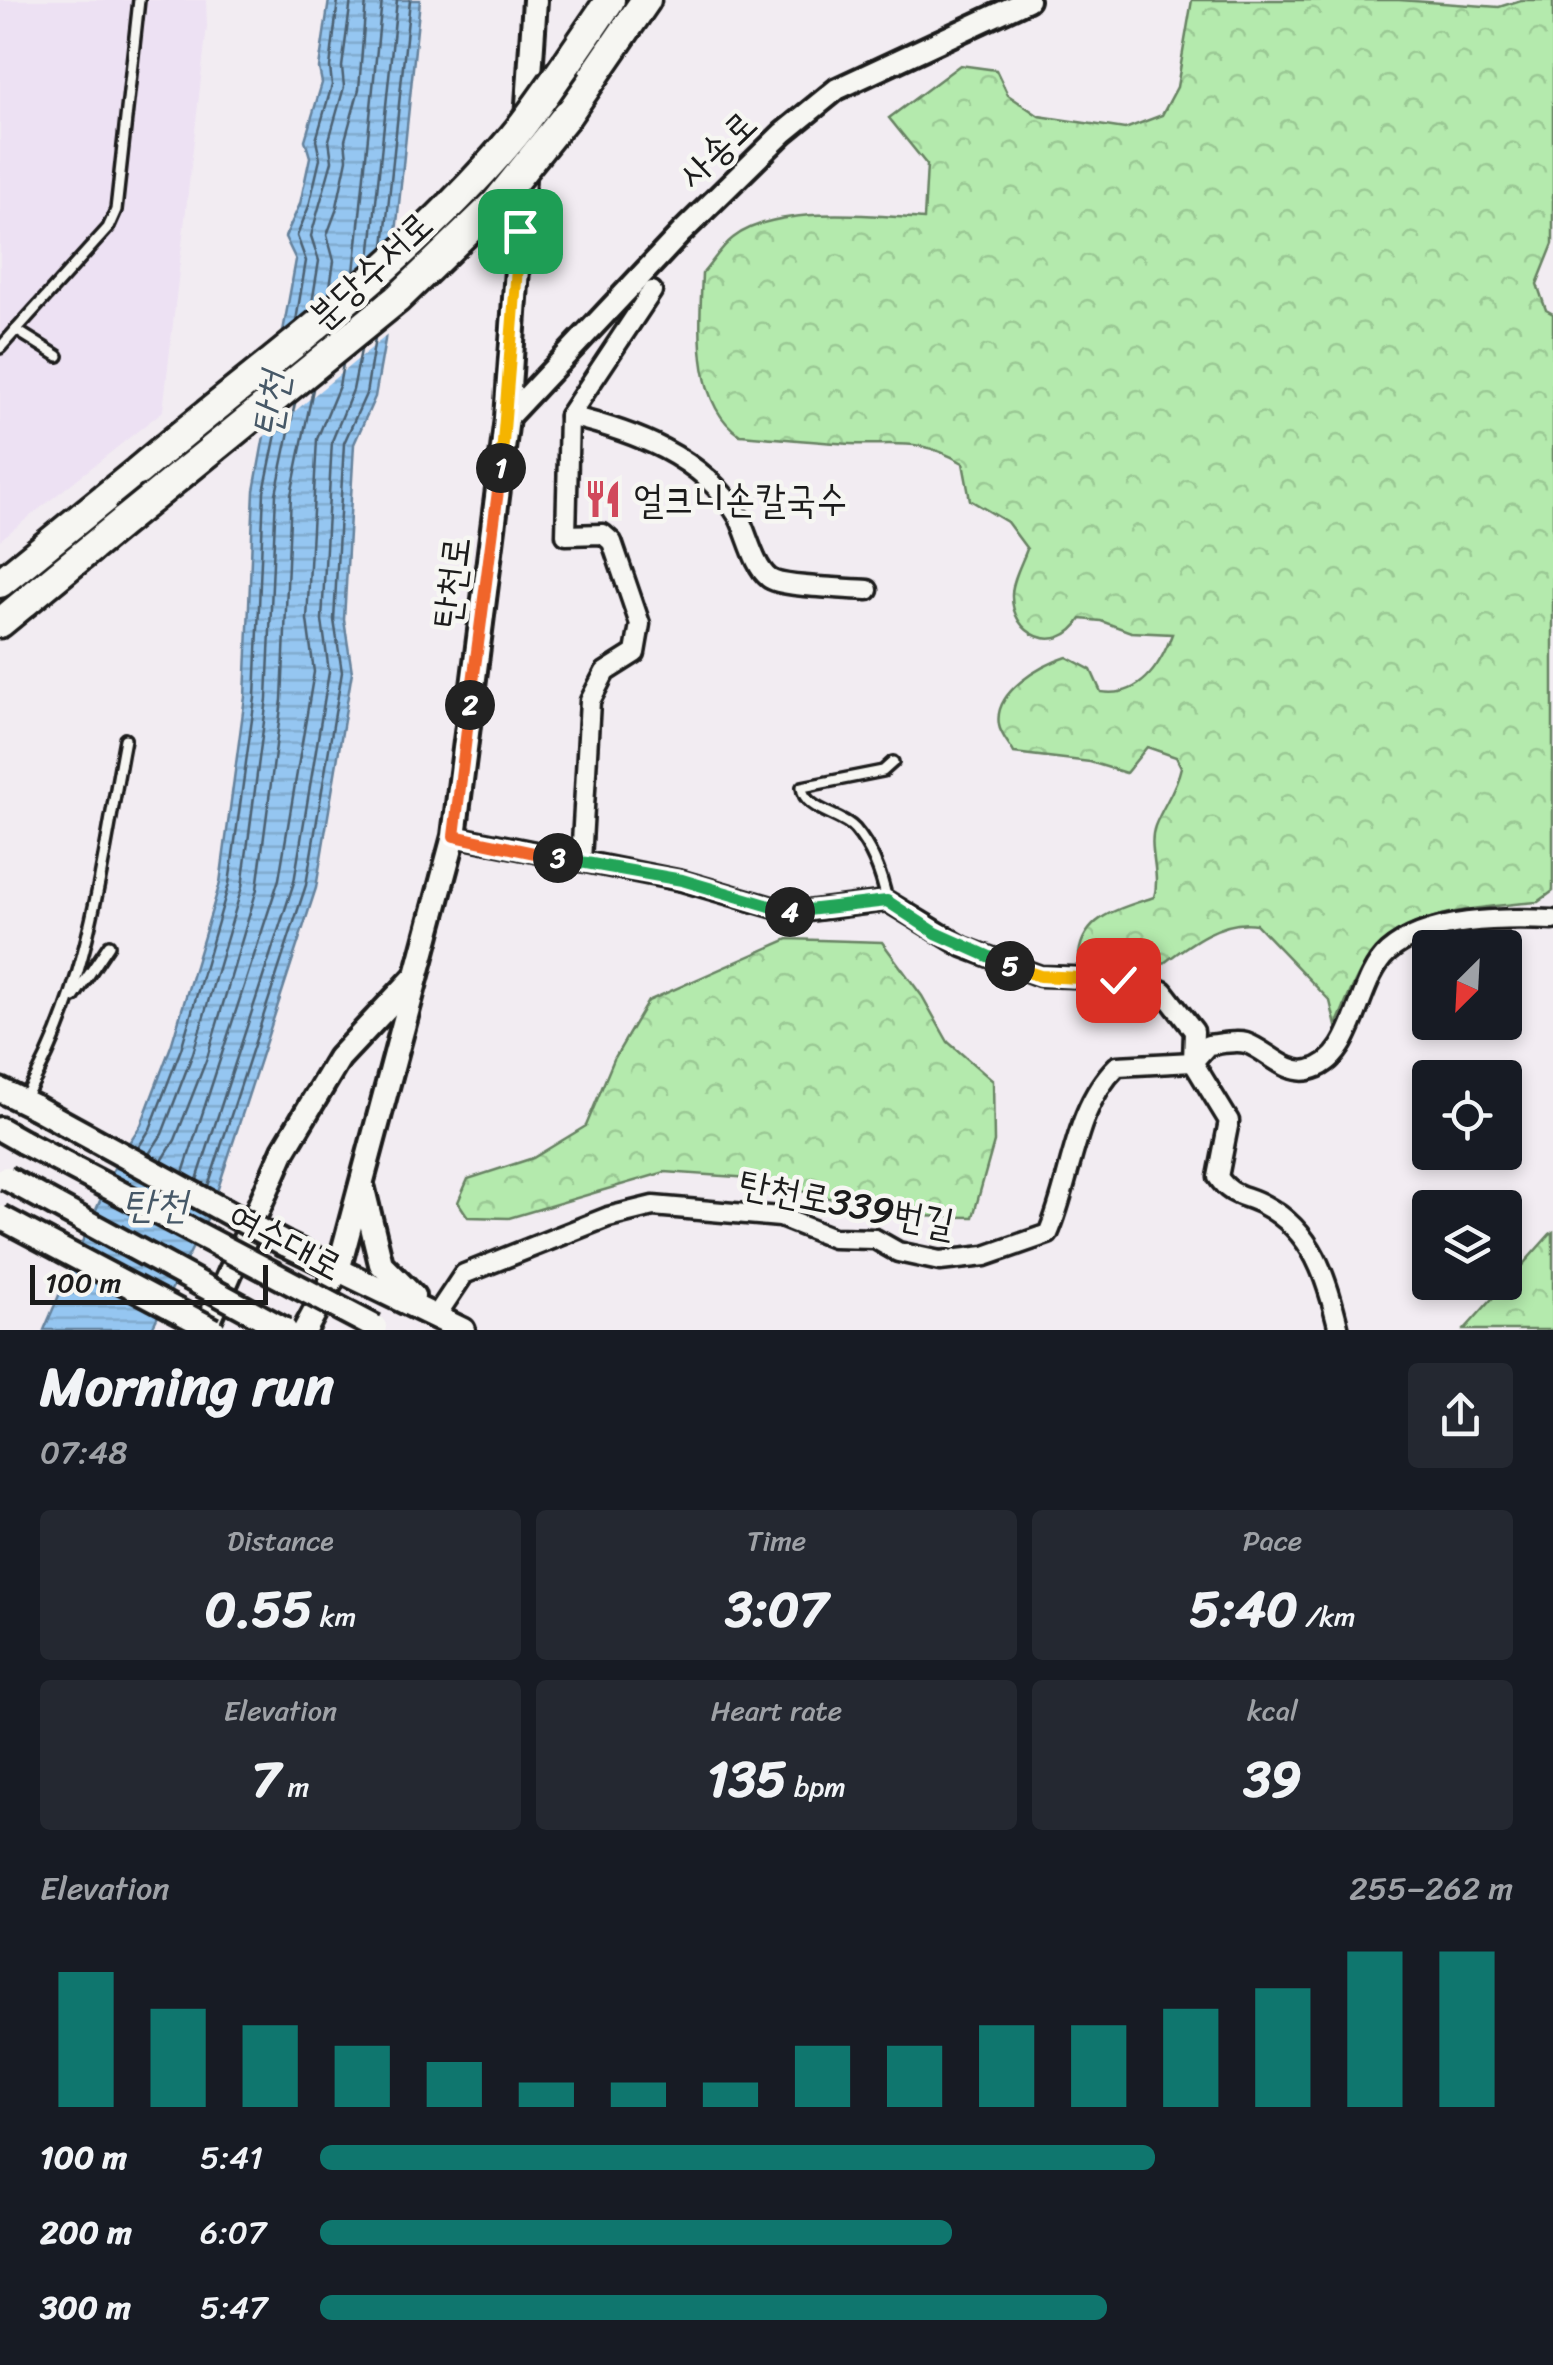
<!DOCTYPE html>
<meta charset="utf-8">
<style>
body{margin:0;font-family:Sriracha,"Poor Story",sans-serif;background:#242831;color:#f1f3f6;height:100vh;display:flex;flex-direction:column;font-size:38px;white-space:nowrap}
*{box-sizing:border-box;margin:0}
p{font-size:32px;color:#9ea1a6}
.icon{flex:none;width:55px;height:55px;fill:none;stroke:currentColor;stroke-width:2;stroke-linecap:round;stroke-linejoin:round}
.map{position:relative;height:1330px;overflow:hidden}
.drawer{display:flex;flex-direction:column;background:#171b24;flex:1}
.drawer>*{flex:none}
.needle{width:65px;rotate:204deg}
.tools{position:absolute;left:1412px;top:930px;display:grid;gap:20px}
.tools a{display:grid;place-items:center;width:110px;height:110px;border-radius:10px;background:#171b24;box-shadow:0 5px 15px #0003;font-size:50px}
.scale{position:absolute;left:30px;bottom:25px;width:238px;box-sizing:border-box;padding-left:10px;border:5px solid #1c1c1c;border-top:0;font-size:28px;line-height:35px;white-space:nowrap;color:#1c1c1c;-webkit-text-stroke:8px #f6f6f2;paint-order:stroke}
.pin{position:absolute;display:grid;place-items:center;width:85px;height:85px;color:#fff;margin:-42px;border-radius:20px;box-shadow:0 5px 15px #0006}
.km{position:absolute;width:50px;height:50px;margin:-25px;border-radius:50%;background:#222;color:#fff;font-size:28px;line-height:50px;text-align:center}
.round{display:grid;place-items:center;flex:none;width:105px;height:105px;border-radius:10px;background:#242831}
.head{display:flex;align-items:center;justify-content:space-between;height:170px;padding:0 40px}
h1{font-size:55px;font-weight:700;line-height:75px}
.metrics{display:grid;grid-template-columns:repeat(3,1fr);gap:15px;height:170px;padding:10px 40px}
.metrics div{display:grid;align-content:center;border-radius:10px;background:#242831;text-align:center}
.metrics b{font-size:50px;font-weight:700}
.metrics small{font-size:28px;font-weight:400}
.metrics p{font-size:28px}
.chart{height:280px;padding:20px 40px}
.chart p{display:flex;justify-content:space-between}
.chart svg{width:100%;height:180px;margin-top:10px;stroke:#0f766e;stroke-width:6}
ul{padding:0 40px;list-style:none;font-size:32px}
li{display:grid;grid-template-columns:160px 120px 1fr;align-items:center;height:75px}
li i{height:25px;border-radius:12px;background:#0f766e}
.map>svg:first-child{display:block}
.built{fill:#ede1f3}
.forest{fill:url(#forest-crowns);stroke:#688364;stroke-width:2.5}
.water{fill:url(#water-rules);stroke:#65829c;stroke-width:2.5}
.pier{fill:#f2ecf2}
.lines{fill:none;stroke-linecap:round;stroke-linejoin:round}
.shore{stroke:#4c6071;stroke-width:2.5}
.service-casing{stroke:#1c1c1c;stroke-width:16}
.minor-casing{stroke:#1c1c1c;stroke-width:25}
.tertiary-casing{stroke:#1c1c1c;stroke-width:28}
.secondary-casing{stroke:#1c1c1c;stroke-width:30}
.trunk-casing{stroke:#1c1c1c;stroke-width:35}
.service{stroke:#f6f6f2;stroke-width:9}
.minor{stroke:#f6f6f2;stroke-width:18}
.tertiary{stroke:#f6f6f2;stroke-width:20}
.secondary{stroke:#f6f6f2;stroke-width:22}
.trunk{stroke:#f6f6f2;stroke-width:28}
.secondary-bridge-casing{stroke:#1c1c1c;stroke-width:30;stroke-linecap:butt}
.trunk-bridge-casing{stroke:#1c1c1c;stroke-width:35;stroke-linecap:butt}
.secondary-bridge{stroke:#f6f6f2;stroke-width:22}
.trunk-bridge{stroke:#f6f6f2;stroke-width:28}
.split-1-casing{stroke:#fff;stroke-width:20}
.split-2-casing{stroke:#fff;stroke-width:20}
.split-3-casing{stroke:#fff;stroke-width:20}
.split-4-casing{stroke:#fff;stroke-width:20}
.split-5-casing{stroke:#fff;stroke-width:20}
.split-6-casing{stroke:#fff;stroke-width:20}
.split-1{stroke:#f5b400;stroke-width:12}
.split-2{stroke:#f0652b;stroke-width:12}
.split-3{stroke:#f0652b;stroke-width:12}
.split-4{stroke:#22a559;stroke-width:12}
.split-5{stroke:#22a559;stroke-width:12}
.split-6{stroke:#f5b400;stroke-width:12}
.labels{text-anchor:middle;stroke-width:9;stroke-linejoin:round;paint-order:stroke}
.street-label{font-size:38px;fill:#1c1c1c;stroke:#f6f6f2}
.poi-label{font-size:38px;fill:#1c1c1c;stroke:#f6f6f2;text-anchor:start}
.water-label{font-size:40px;font-style:italic;fill:#465867;stroke:#f6f6f2}
</style>
<div class="map">
<svg width="1553" height="1330" viewBox="0 0 1553 1330">
<defs>
<pattern id="forest-crowns" width="20" height="18" patternUnits="userSpaceOnUse" patternTransform="scale(2.5)"><rect width="20" height="18" fill="#b4eaad"/><path d="M2 6a3 3 0 1 1 6 0M12 15a3 3 0 1 1 6 0" fill="none" stroke="#9ac894"/></pattern>
<pattern id="water-rules" width="6" height="5" patternUnits="userSpaceOnUse" patternTransform="scale(2.5)"><rect width="6" height="5" fill="#95c6f1"/><path d="M0 2.5h6" fill="none" stroke="#80aace"/></pattern>
</defs>
<rect width="100%" height="100%" fill="#f2ecf2"/>
<filter id="ink" filterUnits="userSpaceOnUse"><feTurbulence type="fractalNoise" baseFrequency=".01" numOctaves="2"/><feDisplacementMap in="SourceGraphic" scale="20" xChannelSelector="R" yChannelSelector="G"/><feConvolveMatrix kernelMatrix="1 2 1 2 8 2 1 2 1" color-interpolation-filters="sRGB"/></filter>
<g filter="url(#ink)">
<polygon class="built" points="0,0 206,0 207,26 163,411 0,540"/>
<g class="forest">
<path d="M1192,0H1399L1499,7L1521,0H1553V244L1537,284L1546,310L1553,314V891L1538,902C1493,906 1424,910 1387,939C1360,960 1349,996 1336,1026L1330,1001L1256,924C1224,918 1189,944 1164,963L1143,957L1088,962L1079,954C1084,915 1122,908 1154,897C1161,874 1147,847 1155,826C1163,805 1176,790 1181,767L1176,757L1147,747L1126,773L1090,762L1014,753C1010,745 1000,734 999,725C993,691 1042,665 1067,657L1091,670L1101,692C1140,698 1160,667 1172,634L1131,632L1101,621L1081,619C1057,657 1011,635 1012,595C1012,580 1022,563 1027,549L1007,522L970,500L963,463C918,437 898,446 850,444C813,442 777,438 740,435C692,403 700,324 702,274C712,263 721,247 733,238C774,205 873,215 924,219L927,165L889,118L960,65L996,70L1008,95L1039,116L1125,129L1162,115L1177,87Z"/>
<polygon points="788,939 882,942 922,996 948,1042 993,1081 994,1142 973,1217 898,1216 751,1178 665,1172 509,1218 468,1217 458,1202 468,1179 533,1158 586,1126 614,1059 648,1001"/>
<polygon points="1553,1232 1553,1330 1464,1330 1550,1234"/>
</g>
<polygon class="water" points="329,0 420,0 385,340 375,397 354,444 344,620 352,672 316,888 210,1213 151,1330 44,1330 118,1159 141,1125 171,1046 220,883 245,697 254,491 296,260 285,237 300,204 310,157 305,140 322,83 319,68"/>
<polygon class="pier" points="400,231 391,332 260,440 277,341"/>
<g class="lines">
<g class="shore">
<polyline points="384,246 410,0"/>
<polyline points="370,259 397,0"/>
<polyline points="354,273 382,0"/>
<polyline points="329,294 334,261 327,235 336,211 347,159 345,140 359,89 366,0"/>
<polyline points="311,309 319,261 311,236 332,161 329,140 344,87 342,67 351,0"/>
<polyline points="296,321 306,261 297,236 309,206 320,159 316,140 332,85 330,67 338,0"/>
<polyline points="138,1148 150,1129 181,1049 229,884 255,698 264,492 280,415"/>
<polyline points="149,1154 162,1134 193,1053 242,887 267,699 276,494 295,403"/>
<polyline points="162,1161 175,1140 207,1058 257,889 282,700 291,495 313,389"/>
<polyline points="183,1173 279,879 314,672 307,620 317,439 339,386 343,364"/>
<polyline points="197,1180 294,882 329,672 322,620 332,441 353,390 361,350"/>
<polyline points="208,1186 306,885 342,672 334,620 344,443 366,394 375,338"/>
</g>
<g class="service-casing">
<g id="service">
<polyline points="16,330 108,228 116,210 139,0"/>
<polyline points="0,348 16,330 58,356"/>
<path d="M887,901C882,876 872,849 855,829C841,813 804,811 802,787L883,771L893,762"/>
<polyline points="74,997 109,945"/>
<path d="M24,1099C89,991 102,860 125,739"/>
</g>
</g>
<g class="minor-casing">
<g id="minor">
<path d="M569,416C632,431 703,456 738,516C748,534 753,565 769,578C781,588 849,588 868,590"/>
<path d="M454,836L682,881L792,913L887,901L963,947L1040,976L1136,979L1163,991L1194,1031L1193,1062L1229,1121L1218,1177C1232,1198 1245,1194 1264,1205C1313,1231 1327,1278 1339,1330"/>
<polyline points="581,861 590,701 605,672 635,653 640,624 612,542 603,534 566,535 569,416 652,291"/>
<path d="M436,1316L464,1274L608,1217L653,1206L780,1217L833,1238L875,1239L898,1252L940,1261L985,1256L1048,1234C1072,1180 1073,1109 1117,1066L1193,1062L1208,1045C1220,1044 1235,1040 1246,1043C1267,1050 1286,1075 1309,1070C1357,1060 1355,981 1388,952C1428,917 1504,918 1553,920"/>
</g>
</g>
<g class="tertiary-casing">
<polyline id="tertiary" points="507,418 682,232 783,133 837,89 1028,0"/>
</g>
<g class="secondary-casing">
<g id="secondary">
<polyline points="0,1090 35,1107"/>
<polyline points="0,1129 23,1142"/>
<polyline points="363,1189 381,1264 413,1296"/>
<polyline points="285,1244 463,1330"/>
<polyline points="205,1330 284,1150 339,1058 415,977"/>
<polyline points="305,1330 339,1267 454,836 507,418 535,0"/>
</g>
</g>
<g class="trunk-casing">
<g id="trunk">
<polyline points="567,63 610,0"/>
<polyline points="567,115 646,0"/>
<polyline points="0,583 138,471"/>
<polyline points="0,623 125,520"/>
</g>
</g>
<use href="#service" class="service"/>
<use href="#minor" class="minor"/>
<use href="#tertiary" class="tertiary"/>
<use href="#secondary" class="secondary"/>
<use href="#trunk" class="trunk"/>
<g class="secondary-bridge-casing">
<g id="secondary-bridge">
<polyline points="35,1107 285,1244"/>
<polyline points="23,1142 375,1327"/>
<polyline points="6,1178 285,1330"/>
<polyline points="0,1217 214,1330"/>
</g>
</g>
<g class="trunk-bridge-casing">
<g id="trunk-bridge">
<path d="M138,471C265,363 405,267 513,137C532,114 549,88 567,63"/>
<polyline points="125,520 397,299 496,203 567,115"/>
</g>
</g>
<use href="#secondary-bridge" class="secondary-bridge"/>
<use href="#trunk-bridge" class="trunk-bridge"/>
</g>
</g>
<g class="lines" filter="url(#ink)">
<g class="split-1-casing">
<polyline id="split-1" points="501,468 520,231"/>
</g>
<g class="split-2-casing">
<polyline id="split-2" points="470,705 501,468"/>
</g>
<g class="split-3-casing">
<polyline id="split-3" points="470,705 454,836 558,858"/>
</g>
<g class="split-4-casing">
<polyline id="split-4" points="558,858 682,880 790,912"/>
</g>
<g class="split-5-casing">
<polyline id="split-5" points="790,912 887,901 936,933 1010,966"/>
</g>
<g class="split-6-casing">
<polyline id="split-6" points="1010,966 1040,976 1118,980"/>
</g>
<use href="#split-1" class="split-1"/>
<use href="#split-2" class="split-2"/>
<use href="#split-3" class="split-3"/>
<use href="#split-4" class="split-4"/>
<use href="#split-5" class="split-5"/>
<use href="#split-6" class="split-6"/>
</g>
<defs>
<g id="restaurant-bare" transform="scale(3)"><path d="M-5-6h1v4h1v-4h1v4h1v-4h1v5L-1.5 .5V6h-2V.5L-5-1ZM5-6V6H3V1.5H1.5Q1.5-4 5-6Z" fill="#d1495b" stroke="#f6f6f2" stroke-width="2.5" paint-order="stroke"/></g>
</defs>
<g fill-rule="evenodd">
<use href="#restaurant-bare" x="603" y="499"/>
</g>
<g class="labels">
<g class="street-label">
<text transform="translate(717 149) rotate(-44)" y="13">사송로</text>
<text transform="translate(370 270) rotate(-43)" y="13">분당수서로</text>
<text transform="translate(451 582) rotate(-83)" y="13">탄천로</text>
<text transform="translate(847 1203) rotate(11)" y="13">탄천로339번길</text>
<text transform="translate(286 1241) rotate(28)" y="13">여수대로</text>
</g>
<g class="poi-label">
<text x="633" y="512">얼크니손칼국수</text>
</g>
<g class="water-label">
<text transform="translate(270 404) rotate(-81)" y="14">탄천</text>
<text x="155" y="1218">탄천</text>
</g>
</g>
</svg>
<div class="tools">
<a><svg class="needle" viewBox="-14 -14 28 28"><path d="M0-13l5 13h-10z" fill="#e53935"/><path d="M0 13l5-13h-10z" fill="#9ea1a6"/></svg></a>
<a><svg class="icon" aria-label="locate" viewBox="0 0 24 24"><circle cx="12" cy="12" r="6"/><path d="M12 2v4M12 18v4M2 12h4M18 12h4"/></svg></a>
<a><svg class="icon" aria-label="layers" viewBox="0 0 24 24"><path d="M12 4l9 5-9 5-9-5zM3 14l9 5 9-5"/></svg></a>
</div>
<div class="scale">100 m</div>
<div class="pin" style="left:520px;top:231px;background:#1e9e55"><svg class="icon" aria-label="arrive" viewBox="0 0 24 24"><path d="M6 21V4h12l-3 4 3 4H6"/></svg></div>
<div class="pin" style="left:1118px;top:980px;background:#d93025"><svg class="icon" aria-label="check" viewBox="0 0 24 24"><path d="M5 12l5 5 9-10"/></svg></div>
<b class="km" style="left:501px;top:468px">1</b>
<b class="km" style="left:470px;top:705px">2</b>
<b class="km" style="left:558px;top:858px">3</b>
<b class="km" style="left:790px;top:912px">4</b>
<b class="km" style="left:1010px;top:966px">5</b>
</div>
<section class="drawer">
<div class="head"><div><h1>Morning run</h1><p>07:48</p></div><a class="round"><svg class="icon" aria-label="share" viewBox="0 0 24 24"><path d="M12 15V3M7 8l5-5 5 5M5 13v7h14v-7"/></svg></a></div>
<div class="metrics">
<div><p>Distance</p><b>0.55<small> km</small></b></div>
<div><p>Time</p><b>3:07</b></div>
<div><p>Pace</p><b>5:40<small> /km</small></b></div>
</div>
<div class="metrics">
<div><p>Elevation</p><b>7<small> m</small></b></div>
<div><p>Heart rate</p><b>135<small> bpm</small></b></div>
<div><p>kcal</p><b>39</b></div>
</div>
<div class="chart"><p><span>Elevation</span>255–262 m</p>
<svg viewBox="0 0 160 44" preserveAspectRatio="none"><path d="M5 44V11M15 44V20M25 44V24M35 44V29M45 44V33M55 44V38M65 44V38M75 44V38M85 44V29M95 44V29M105 44V24M115 44V24M125 44V20M135 44V15M145 44V6M155 44V6"/></svg>
</div>
<ul>
<li><b>100 m</b>5:41<i style="width:70%"></i></li>
<li><b>200 m</b>6:07<i style="width:53%"></i></li>
<li><b>300 m</b>5:47<i style="width:66%"></i></li>
</ul>
</section>
